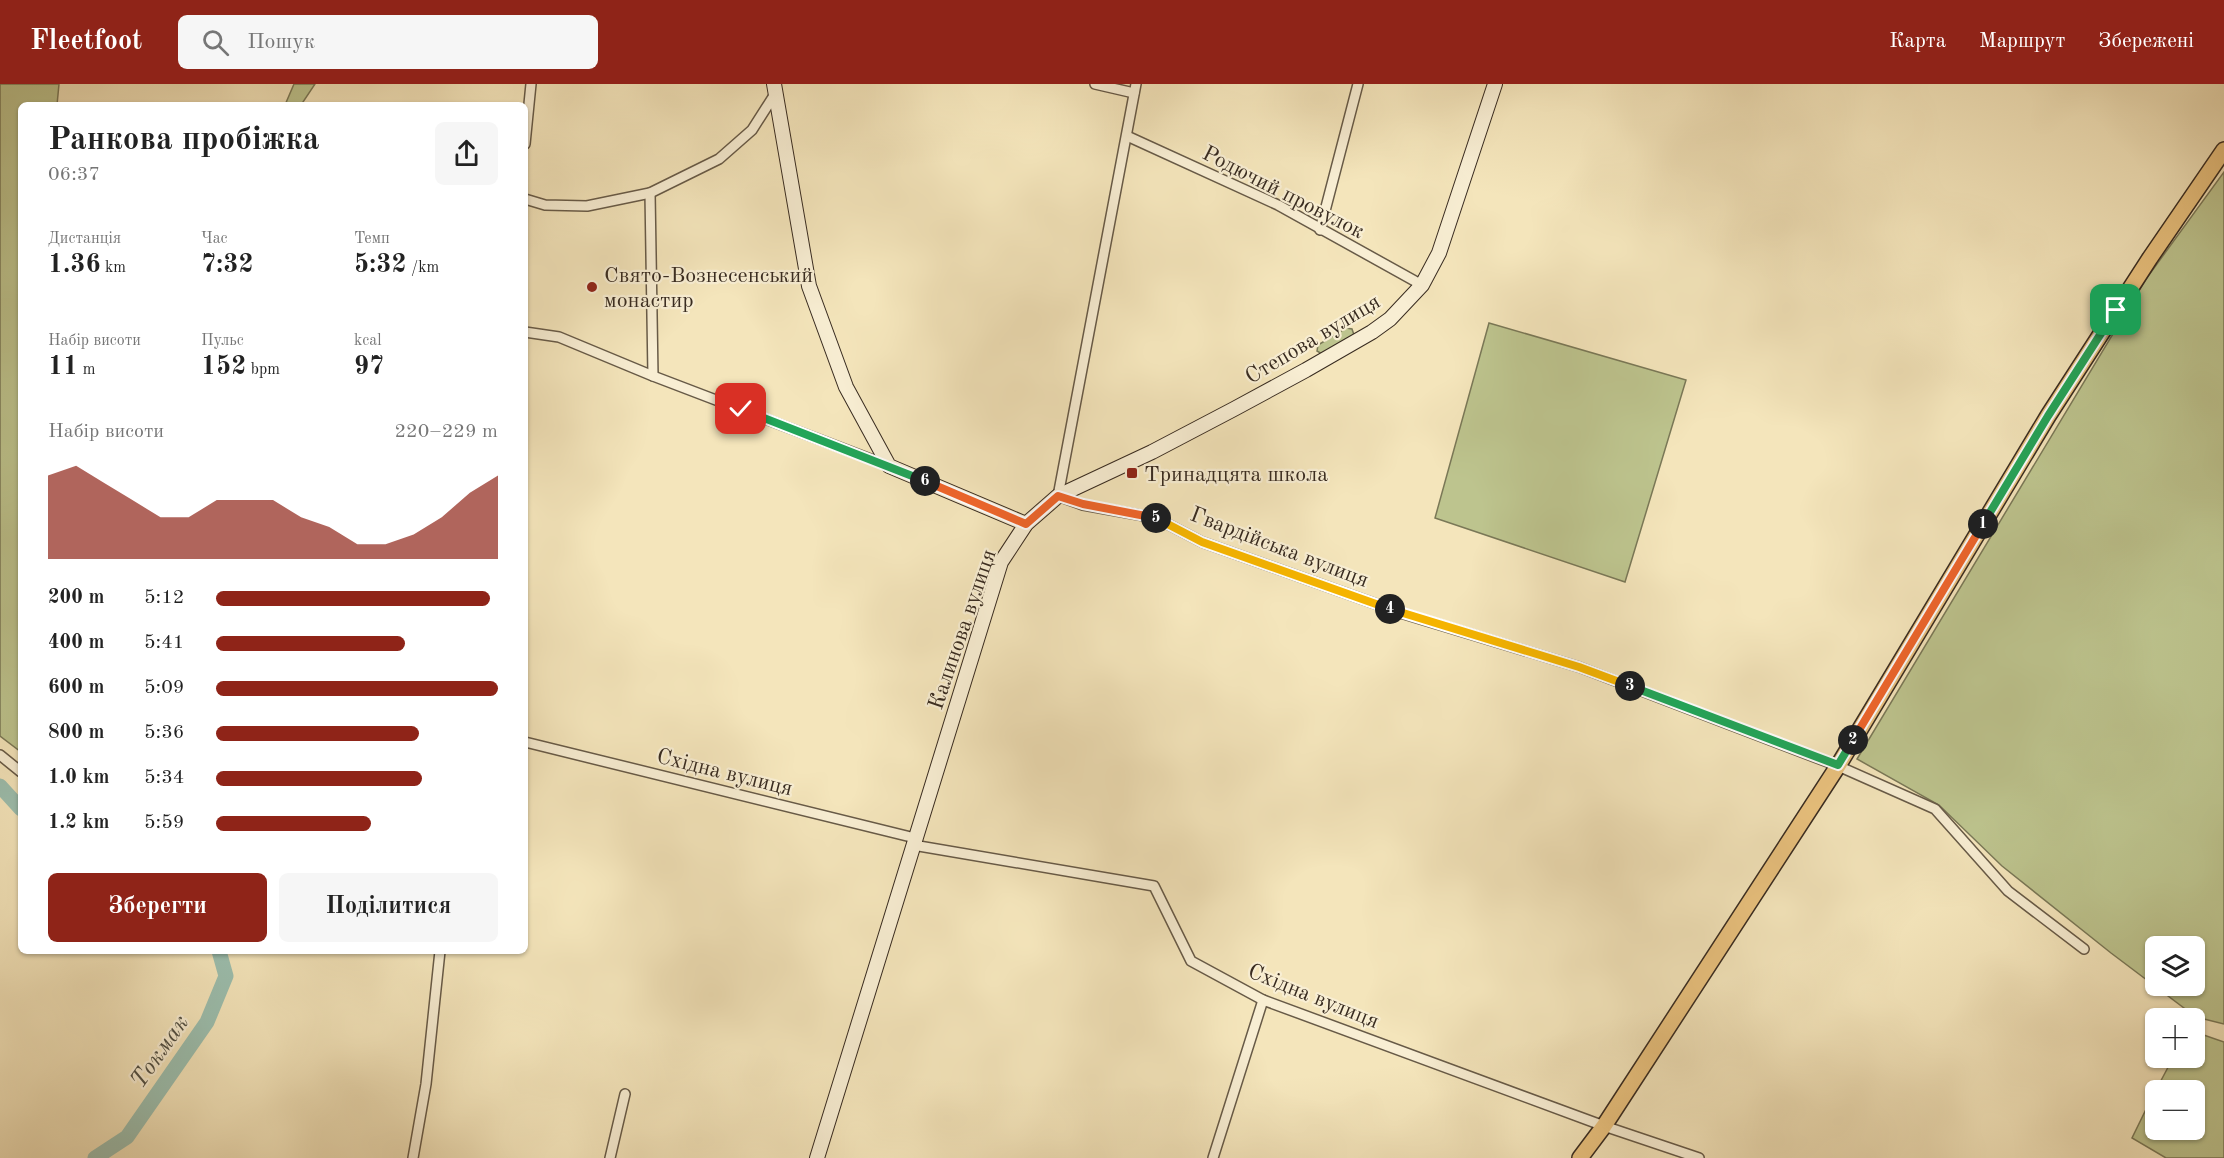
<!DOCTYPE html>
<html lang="uk">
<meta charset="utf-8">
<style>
body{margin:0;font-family:"Old Standard TT",serif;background:#f6f6f6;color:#222;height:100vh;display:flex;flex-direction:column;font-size:22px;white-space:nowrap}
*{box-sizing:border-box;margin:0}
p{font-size:20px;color:#767676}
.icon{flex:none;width:33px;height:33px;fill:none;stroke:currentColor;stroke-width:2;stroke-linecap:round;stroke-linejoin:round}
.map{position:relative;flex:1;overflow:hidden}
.side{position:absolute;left:18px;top:18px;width:510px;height:852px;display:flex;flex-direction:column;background:#fff;border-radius:9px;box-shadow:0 2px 4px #0004}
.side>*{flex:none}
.controls{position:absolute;left:2145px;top:852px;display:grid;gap:12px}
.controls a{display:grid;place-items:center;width:60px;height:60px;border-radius:9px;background:#fff;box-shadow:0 2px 4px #0004;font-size:30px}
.pin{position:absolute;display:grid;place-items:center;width:51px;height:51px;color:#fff;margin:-26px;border-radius:12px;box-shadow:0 3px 9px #0006}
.km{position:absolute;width:30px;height:30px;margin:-15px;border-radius:50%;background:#222;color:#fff;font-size:16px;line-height:30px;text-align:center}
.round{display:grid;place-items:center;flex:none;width:63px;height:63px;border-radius:9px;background:#f6f6f6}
.head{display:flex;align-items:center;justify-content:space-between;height:102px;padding:0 30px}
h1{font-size:33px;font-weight:600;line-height:45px}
.stats{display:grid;grid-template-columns:repeat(3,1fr);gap:9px;height:102px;padding:6px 30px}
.stats div{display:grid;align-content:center}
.stats b{font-size:26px;font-weight:600}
.stats small{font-size:16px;font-weight:400}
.stats p{font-size:16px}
.chart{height:168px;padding:12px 30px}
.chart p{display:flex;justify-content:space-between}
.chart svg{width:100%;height:108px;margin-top:6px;fill:#8f2418;opacity:.7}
.button{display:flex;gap:12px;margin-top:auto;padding:12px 30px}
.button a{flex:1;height:69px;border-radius:9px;background:#8f2418;color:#fff;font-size:24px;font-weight:600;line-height:69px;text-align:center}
.button a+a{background:#f6f6f6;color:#222}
ul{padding:0 30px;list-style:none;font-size:20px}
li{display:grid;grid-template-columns:96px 72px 1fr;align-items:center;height:45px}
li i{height:15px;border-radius:8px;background:#8f2418}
header{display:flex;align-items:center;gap:36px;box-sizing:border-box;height:84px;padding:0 30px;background:#8f2418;color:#fff}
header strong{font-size:28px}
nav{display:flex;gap:33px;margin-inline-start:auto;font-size:21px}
.search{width:420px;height:54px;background:#f6f6f6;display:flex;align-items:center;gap:15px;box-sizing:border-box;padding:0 21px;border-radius:9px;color:#767676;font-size:22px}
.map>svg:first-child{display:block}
.green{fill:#bdc48e;stroke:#7a7857;stroke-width:1.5;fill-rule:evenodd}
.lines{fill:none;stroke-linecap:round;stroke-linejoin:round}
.river{stroke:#9cbfaf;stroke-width:15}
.street-casing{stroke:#675a47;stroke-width:12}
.secondary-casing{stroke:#382b20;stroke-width:16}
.primary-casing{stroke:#382b20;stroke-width:18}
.street{stroke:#f8eed3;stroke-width:9}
.secondary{stroke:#f8eed3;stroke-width:14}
.primary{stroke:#eac27e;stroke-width:15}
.split-1-casing{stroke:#fff;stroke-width:12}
.split-2-casing{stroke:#fff;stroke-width:12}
.split-3-casing{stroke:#fff;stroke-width:12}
.split-4-casing{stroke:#fff;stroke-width:12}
.split-5-casing{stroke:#fff;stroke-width:12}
.split-6-casing{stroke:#fff;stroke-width:12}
.split-7-casing{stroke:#fff;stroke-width:12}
.split-1{stroke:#22a559;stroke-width:8}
.split-2{stroke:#f0652b;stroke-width:8}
.split-3{stroke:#22a559;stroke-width:8}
.split-4{stroke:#f5b400;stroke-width:8}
.split-5{stroke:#f5b400;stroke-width:8}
.split-6{stroke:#f0652b;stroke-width:8}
.split-7{stroke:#22a559;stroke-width:8}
.poi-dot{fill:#8f2418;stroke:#f8eed3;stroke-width:2}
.labels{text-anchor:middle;stroke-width:4.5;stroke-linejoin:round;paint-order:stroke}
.street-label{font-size:22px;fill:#382b20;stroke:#f8eed3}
.poi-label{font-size:22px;fill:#382b20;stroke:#f8eed3;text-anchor:start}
.water-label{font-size:24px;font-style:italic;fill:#515044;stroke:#f8eed3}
</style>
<header>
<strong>Fleetfoot</strong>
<div class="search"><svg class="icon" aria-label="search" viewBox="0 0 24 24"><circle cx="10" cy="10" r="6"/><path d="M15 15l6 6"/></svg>Пошук</div>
<nav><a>Карта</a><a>Маршрут</a><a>Збережені</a></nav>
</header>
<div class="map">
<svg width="2224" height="1074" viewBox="0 0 2224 1074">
<rect width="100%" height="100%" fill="#f4e5bb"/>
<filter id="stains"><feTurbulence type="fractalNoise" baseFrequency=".00333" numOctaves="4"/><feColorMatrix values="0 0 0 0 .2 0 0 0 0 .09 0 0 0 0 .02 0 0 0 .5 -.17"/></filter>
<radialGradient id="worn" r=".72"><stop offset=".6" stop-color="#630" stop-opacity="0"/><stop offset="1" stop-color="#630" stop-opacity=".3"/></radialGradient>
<g class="green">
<polygon points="0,0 59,0 57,21 21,21 21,668 0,652"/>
<polygon points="294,0 315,0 301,21 285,21"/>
<path d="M2224,88V940L2196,933L2111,869L2002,782L1939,721L1857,675L2146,195ZM2156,862H2194V902H2156Z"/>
<polygon points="1489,239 1686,296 1625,498 1435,434"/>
<polygon points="1346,244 1352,245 1354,251 1322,270 1317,267 1318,261"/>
<polygon points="2195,948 2224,958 2224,1074 2166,1074 2132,1054 2155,1007 2156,1046 2194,1046 2194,1006 2156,1006 2173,974 2194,974"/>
</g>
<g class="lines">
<g class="river">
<polyline points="0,702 21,725"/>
<polyline points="95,1074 127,1053 207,938 226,892 219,867"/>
</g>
<g class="street-casing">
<g id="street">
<polyline points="1095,0 1134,9"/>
<polyline points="1136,0 1058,412 1083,421 1156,434 1202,458 1404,530 1579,583 1838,682 1935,725 2008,807 2084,865"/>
<polyline points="1127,52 1278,121 1422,201"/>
<polyline points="525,60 531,0"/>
<polyline points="650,109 653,292"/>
<polyline points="525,115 545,121 587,122 650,109 719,75 752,46 775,10"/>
<polyline points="1320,146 1358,0"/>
<polyline points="525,248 559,253 653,292 889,382"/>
<polyline points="525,658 915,754"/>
<polyline points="0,671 21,688"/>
<polyline points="913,761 1154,802 1191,877 1263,916 1604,1042 1699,1074"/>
<polyline points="413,1074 426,1000 440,867"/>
<polyline points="610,1074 625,1010"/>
<polyline points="1213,1074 1263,916"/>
</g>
</g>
<g class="secondary-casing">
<g id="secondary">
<polyline points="774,0 809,202 846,303 889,382 1026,440"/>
<polyline points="817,1074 1001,478 1026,440 1058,412 1152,368 1234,325 1306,286 1372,248 1390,235 1422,201 1439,169 1495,0"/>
</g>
</g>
<g class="primary-casing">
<polyline id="primary" points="1580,1074 1604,1042 1838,682 2048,332 2150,174 2224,66"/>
</g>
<use href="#street" class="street"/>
<use href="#secondary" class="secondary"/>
<use href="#primary" class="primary"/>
</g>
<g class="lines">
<g class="split-1-casing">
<polyline id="split-1" points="1983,440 2048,332 2116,226"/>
</g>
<g class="split-2-casing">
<polyline id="split-2" points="1853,656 1983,440"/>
</g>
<g class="split-3-casing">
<polyline id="split-3" points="1630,602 1838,681 1853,656"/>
</g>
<g class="split-4-casing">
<polyline id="split-4" points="1390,525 1579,583 1630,602"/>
</g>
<g class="split-5-casing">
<polyline id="split-5" points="1156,434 1202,458 1390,525"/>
</g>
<g class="split-6-casing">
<polyline id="split-6" points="925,397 1026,440 1058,412 1083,420 1156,434"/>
</g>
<g class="split-7-casing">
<polyline id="split-7" points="741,325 925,397"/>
</g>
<use href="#split-1" class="split-1"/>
<use href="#split-2" class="split-2"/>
<use href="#split-3" class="split-3"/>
<use href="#split-4" class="split-4"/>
<use href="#split-5" class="split-5"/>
<use href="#split-6" class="split-6"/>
<use href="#split-7" class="split-7"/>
</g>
<g class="poi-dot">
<circle cx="592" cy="203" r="6"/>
<rect x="1126" y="383" width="12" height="12" rx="3"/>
</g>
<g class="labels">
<g class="street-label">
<text transform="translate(1284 107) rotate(27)" y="8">Родючий провулок</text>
<text transform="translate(1312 254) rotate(-31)" y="8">Степова вулиця</text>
<text transform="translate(1280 462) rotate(21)" y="8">Гвардійська вулиця</text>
<text transform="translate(961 545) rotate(-71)" y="8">Калинова вулиця</text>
<text transform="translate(725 687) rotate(14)" y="8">Східна вулиця</text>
<text transform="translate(1314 911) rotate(22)" y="8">Східна вулиця</text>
</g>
<g class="poi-label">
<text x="604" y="198">Cвято-Вознесенський<tspan x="604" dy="25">монастир</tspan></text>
<text x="1144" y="397">Тринадцята школа</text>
</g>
<g class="water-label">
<text transform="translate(159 967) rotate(-55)" y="8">Токмак</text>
</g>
</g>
<rect width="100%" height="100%" filter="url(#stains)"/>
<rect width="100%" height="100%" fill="url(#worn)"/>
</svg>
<div class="controls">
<a><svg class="icon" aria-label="layers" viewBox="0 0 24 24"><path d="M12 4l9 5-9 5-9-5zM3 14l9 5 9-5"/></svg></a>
<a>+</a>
<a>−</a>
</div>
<div class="pin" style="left:2116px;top:226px;background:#1e9e55"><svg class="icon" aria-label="arrive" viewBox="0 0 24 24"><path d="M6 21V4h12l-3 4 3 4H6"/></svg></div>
<div class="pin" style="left:741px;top:325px;background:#d93025"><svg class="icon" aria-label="check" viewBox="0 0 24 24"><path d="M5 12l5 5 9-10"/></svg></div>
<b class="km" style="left:1983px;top:440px">1</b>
<b class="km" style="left:1853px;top:656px">2</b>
<b class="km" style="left:1630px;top:602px">3</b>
<b class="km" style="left:1390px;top:525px">4</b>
<b class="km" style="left:1156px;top:434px">5</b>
<b class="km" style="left:925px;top:397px">6</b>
<section class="side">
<div class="head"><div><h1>Ранкова пробіжка</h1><p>06:37</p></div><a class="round"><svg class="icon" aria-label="share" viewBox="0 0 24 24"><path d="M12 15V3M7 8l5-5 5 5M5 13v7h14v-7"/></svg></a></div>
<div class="stats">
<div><p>Дистанція</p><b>1.36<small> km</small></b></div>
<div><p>Час</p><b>7:32</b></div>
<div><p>Темп</p><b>5:32<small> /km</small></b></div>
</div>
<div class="stats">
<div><p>Набір висоти</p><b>11<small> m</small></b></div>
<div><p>Пульс</p><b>152<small> bpm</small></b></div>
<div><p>kcal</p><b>97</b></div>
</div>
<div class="chart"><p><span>Набір висоти</span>220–229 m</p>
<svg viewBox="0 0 160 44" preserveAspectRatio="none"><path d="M0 44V10L10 6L20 13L30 20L40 27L50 27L60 20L70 20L80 20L90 27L100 31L110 38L120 38L130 34L140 27L150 17L160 10V44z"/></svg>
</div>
<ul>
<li><b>200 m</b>5:12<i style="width:97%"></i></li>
<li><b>400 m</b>5:41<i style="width:67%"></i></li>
<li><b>600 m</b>5:09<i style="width:100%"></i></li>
<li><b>800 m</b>5:36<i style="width:72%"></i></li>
<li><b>1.0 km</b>5:34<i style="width:73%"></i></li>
<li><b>1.2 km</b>5:59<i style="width:55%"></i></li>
</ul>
<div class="button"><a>Зберегти</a><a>Поділитися</a></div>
</section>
</div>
